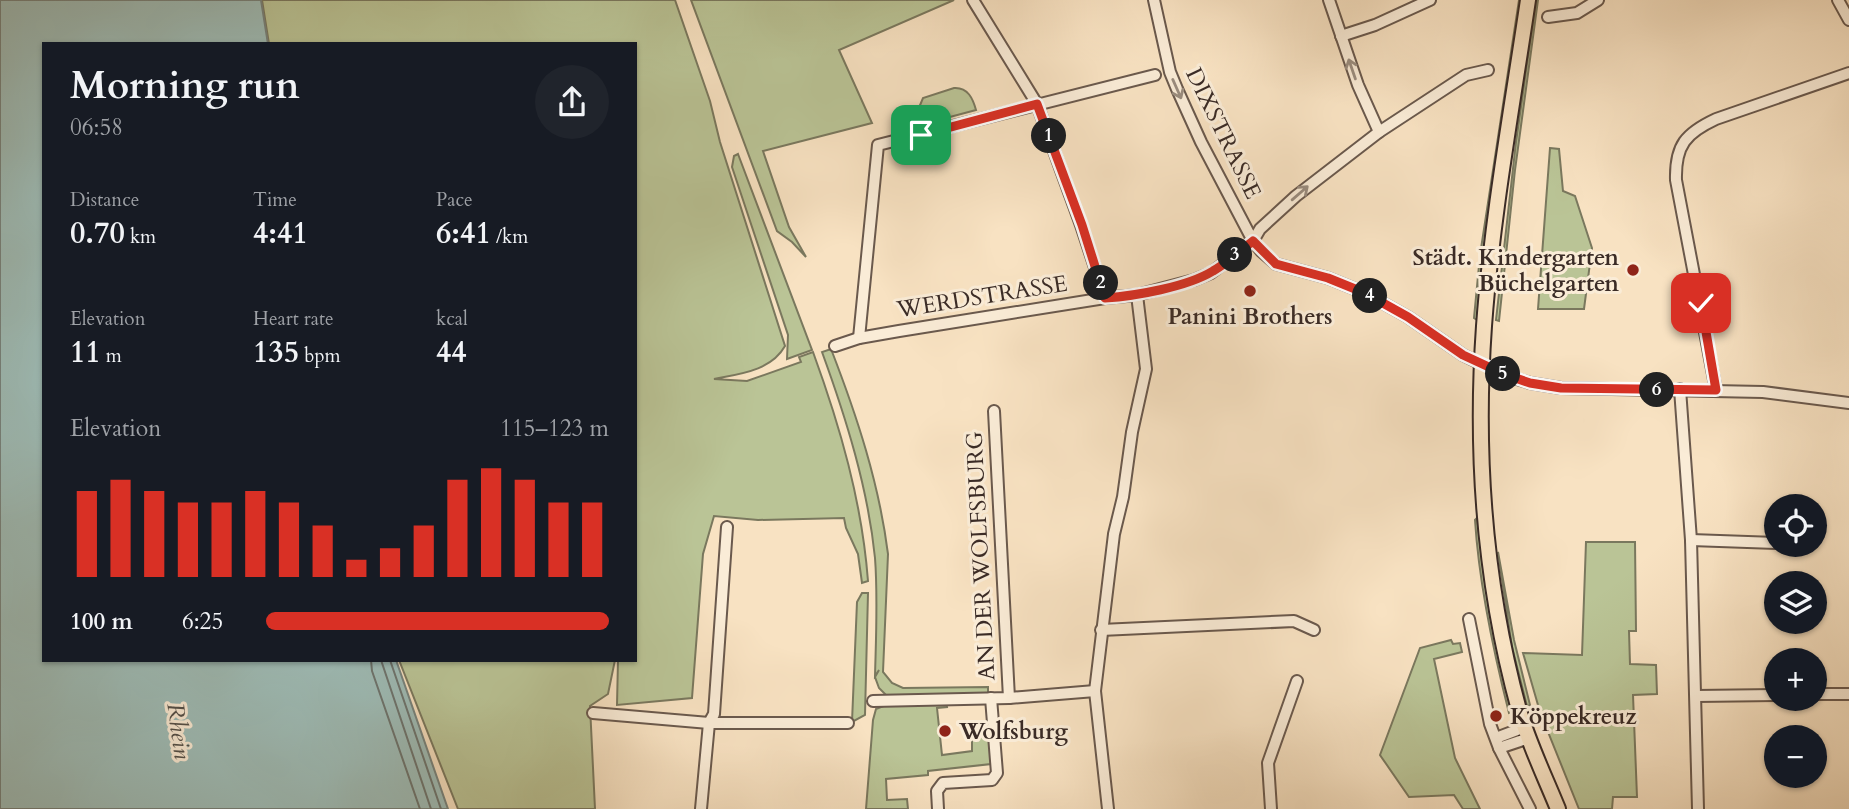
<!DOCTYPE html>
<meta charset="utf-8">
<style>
body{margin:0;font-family:Cardo,serif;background:#20242c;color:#f1f3f6;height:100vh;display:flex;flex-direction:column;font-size:26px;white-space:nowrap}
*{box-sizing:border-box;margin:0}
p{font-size:23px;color:#9ea1a6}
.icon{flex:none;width:38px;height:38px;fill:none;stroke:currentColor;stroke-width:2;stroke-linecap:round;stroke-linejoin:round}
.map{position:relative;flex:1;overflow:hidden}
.panel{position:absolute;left:42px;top:42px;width:595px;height:620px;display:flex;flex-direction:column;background:#171b24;border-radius:0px;box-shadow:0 2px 5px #0004}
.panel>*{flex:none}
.buttons{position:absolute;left:1764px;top:494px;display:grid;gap:14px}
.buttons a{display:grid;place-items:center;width:63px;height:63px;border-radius:50%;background:#171b24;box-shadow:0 2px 5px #0004;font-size:35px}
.pin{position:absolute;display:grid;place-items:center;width:60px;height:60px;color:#fff;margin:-30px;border-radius:14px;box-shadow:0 4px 10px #0006}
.km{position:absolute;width:35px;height:35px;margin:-18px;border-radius:50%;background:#222;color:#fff;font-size:19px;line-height:35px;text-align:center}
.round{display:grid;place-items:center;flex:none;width:74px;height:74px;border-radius:37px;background:#20242c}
.summary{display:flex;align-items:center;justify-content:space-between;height:119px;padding:0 28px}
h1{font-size:38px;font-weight:700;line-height:52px}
.stats{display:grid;grid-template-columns:repeat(3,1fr);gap:10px;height:119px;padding:7px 28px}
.stats div{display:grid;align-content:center}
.stats b{font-size:30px;font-weight:700}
.stats small{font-size:19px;font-weight:400}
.stats p{font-size:19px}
.chart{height:196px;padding:14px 28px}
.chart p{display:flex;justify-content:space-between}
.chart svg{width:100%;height:126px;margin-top:7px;stroke:#d93025;stroke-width:6}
ul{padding:0 28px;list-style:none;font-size:23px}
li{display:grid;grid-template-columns:112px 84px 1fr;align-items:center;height:52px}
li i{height:18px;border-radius:9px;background:#d93025}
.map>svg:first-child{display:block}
.green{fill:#bac496;stroke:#7a785e;stroke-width:2}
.water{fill:#9ebdb8;stroke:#76837e;stroke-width:2}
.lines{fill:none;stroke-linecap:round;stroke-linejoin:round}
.shore{stroke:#6c746f;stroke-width:2}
.minor-casing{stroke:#6a594d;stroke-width:14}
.major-casing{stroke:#3a2b26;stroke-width:18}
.minor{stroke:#faecd7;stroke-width:10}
.major{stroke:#f8e2c2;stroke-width:14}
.oneway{stroke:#9a8c7e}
.route-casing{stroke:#fff;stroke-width:14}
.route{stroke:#d93025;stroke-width:9}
.poi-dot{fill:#8f2418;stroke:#faecd7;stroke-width:2.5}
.labels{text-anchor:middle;stroke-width:6;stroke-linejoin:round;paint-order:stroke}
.street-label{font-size:23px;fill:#3a2b26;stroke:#faecd7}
.poi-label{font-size:23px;font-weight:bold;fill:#3a2b26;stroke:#faecd7;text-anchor:start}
.water-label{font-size:24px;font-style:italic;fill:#53504a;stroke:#faecd7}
</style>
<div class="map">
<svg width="1849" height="809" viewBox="0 0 1849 809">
<rect width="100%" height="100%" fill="#f8e2c2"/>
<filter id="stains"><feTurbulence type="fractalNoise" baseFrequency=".00286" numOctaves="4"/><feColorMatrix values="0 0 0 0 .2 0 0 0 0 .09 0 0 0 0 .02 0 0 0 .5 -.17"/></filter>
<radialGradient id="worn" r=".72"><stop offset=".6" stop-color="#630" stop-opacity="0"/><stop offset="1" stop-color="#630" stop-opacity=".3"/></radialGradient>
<g class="green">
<path d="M262,0H675L710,101L720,142L785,346C771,371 739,374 714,379L747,381L801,362L799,357L813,352C840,426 862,502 868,581L862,583L858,554L846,528L844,518L758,520L714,516L703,554L692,698L617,705L618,660H635V44H269Z"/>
<polygon points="691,0 954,0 839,50 872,123 763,151 789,227 806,257 792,242 777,231"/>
<polygon points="1519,0 1522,0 1486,230 1477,320 1474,318 1480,255"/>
<polygon points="1536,0 1538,0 1515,170 1499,321 1496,320 1516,142"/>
<path d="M954,88C968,87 973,99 976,110L920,125L918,110L923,98Z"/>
<polygon points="1550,148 1559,149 1563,191 1575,196 1592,248 1584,309 1538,309"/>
<polygon points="738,154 812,350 787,359 788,335 732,167 734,156"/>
<path d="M831,349C857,416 879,483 888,554L883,672L892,683L903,688L988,687V694L887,696L879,688L875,677L879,670L875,676C876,637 878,597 875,558C868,488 846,418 822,352Z"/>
<path d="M1477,518L1486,588L1512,712L1509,713C1493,650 1479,584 1475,520Z"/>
<polygon points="1586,542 1635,542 1636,631 1629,631 1630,664 1656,665 1657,694 1633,695 1637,797 1613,797 1612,809 1579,809 1540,712 1523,653 1582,655"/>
<polygon points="1498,552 1514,640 1530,705 1527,706 1512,647"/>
<polygon points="862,593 868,593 865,715 852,722 857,602"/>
<polygon points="1451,640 1453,644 1460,643 1462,652 1434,659 1455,758 1480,809 1463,809 1454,795 1409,797 1380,755 1420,648"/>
<polygon points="399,660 615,660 608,694 590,706 595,809 458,809"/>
<polygon points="946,702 947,707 937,708 942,755 972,751 972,734 986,732 989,735 991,764 928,771 928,775 886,779 887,800 907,799 908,809 866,809 873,720 876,709 886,705"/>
</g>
<polygon class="water" points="0,0 261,0 268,44 44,44 44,660 396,660 448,809 0,809"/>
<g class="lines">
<g class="shore">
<polyline points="371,660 372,671 420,809"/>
<polyline points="381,660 431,809"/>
<polyline points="390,660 441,809"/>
</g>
<g class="minor-casing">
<g id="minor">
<polyline points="973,0 1037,104 1081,225 1105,298"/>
<polyline points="1154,0 1170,72 1177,89 1201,142 1253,241 1261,251 1276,264 1328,278 1365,293 1408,317 1463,355 1504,375 1530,383 1561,388 1763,392 1849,403"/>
<polyline points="1329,0 1358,85 1379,132"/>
<polyline points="1838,0 1849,20"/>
<polyline points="1548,17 1577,13 1598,0"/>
<polyline points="1341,36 1375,25 1430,0"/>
<polyline points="859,338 878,145 1155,75"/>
<polyline points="835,346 859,338 899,331 1105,298 1137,295 1194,280 1211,273 1253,241 1260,229 1296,196 1379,132 1466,75 1488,70"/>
<polyline points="1680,389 1691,540 1698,809"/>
<path d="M1716,390L1676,180C1675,145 1686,133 1716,119L1849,73"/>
<polyline points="994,411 1009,698"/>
<polyline points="1691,540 1776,543"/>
<polyline points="1469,619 1490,724 1499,748 1530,809"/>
<polyline points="1101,630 1294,621 1314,630"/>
<polyline points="1815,694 1849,694"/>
<polyline points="1696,696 1776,695"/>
<polyline points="873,701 1009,698 1095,691"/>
<polyline points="593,713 709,723 848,723"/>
<polyline points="1496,738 1525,727"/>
<polyline points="1499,748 1529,738"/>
<polyline points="701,809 709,723 714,714 727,527"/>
<polyline points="938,809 937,791 943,783 992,780 997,773 991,698"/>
<polyline points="1108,809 1095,691 1114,534 1123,497 1132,432 1146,369 1137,295"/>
<polyline points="1271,809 1268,763 1297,681"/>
</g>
</g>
<g class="major-casing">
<path id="major" d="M1528,0C1512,108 1492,217 1484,326C1475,454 1485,586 1519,710C1529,744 1545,777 1558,809"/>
</g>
<use href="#minor" class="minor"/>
<use href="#major" class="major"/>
</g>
<defs><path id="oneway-shaft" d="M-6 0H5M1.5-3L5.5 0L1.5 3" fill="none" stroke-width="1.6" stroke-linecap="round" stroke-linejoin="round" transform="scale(1.75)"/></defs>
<g class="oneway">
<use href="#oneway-shaft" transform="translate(1352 69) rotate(-109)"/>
<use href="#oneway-shaft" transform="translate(1177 89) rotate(66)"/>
<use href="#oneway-shaft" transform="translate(1300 193) rotate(-41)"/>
</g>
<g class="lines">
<g class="route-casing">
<path id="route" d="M921,135L1037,104L1082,225L1105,298C1135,296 1187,287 1213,271C1227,263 1240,251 1253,241L1276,264L1328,278L1365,293L1408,317L1463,355L1504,374L1530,383L1561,388L1716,390L1701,303"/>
</g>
<use href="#route" class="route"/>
</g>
<g class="poi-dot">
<circle cx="1633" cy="270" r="7"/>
<circle cx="1250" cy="291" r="7"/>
<circle cx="1496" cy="716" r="7"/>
<circle cx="945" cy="731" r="7"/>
</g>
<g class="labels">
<g class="street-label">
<text transform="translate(1224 133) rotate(64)" y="8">DIXSTRASSE</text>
<text transform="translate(982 296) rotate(-9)" y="8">WERDSTRASSE</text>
<text transform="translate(980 556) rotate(-93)" y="8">AN DER WOLFSBURG</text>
</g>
<g class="poi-label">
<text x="1619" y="265" text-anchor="end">Städt. Kindergarten<tspan x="1619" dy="26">Büchelgarten</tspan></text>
<text x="1250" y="324" text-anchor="middle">Panini Brothers</text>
<text x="1510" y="724">Köppekreuz</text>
<text x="959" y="739">Wolfsburg</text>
</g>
<g class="water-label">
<text transform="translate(179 731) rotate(82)" y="8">Rhein</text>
</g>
</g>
<rect width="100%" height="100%" filter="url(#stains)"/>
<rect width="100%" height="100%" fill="url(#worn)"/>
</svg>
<div class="buttons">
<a><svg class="icon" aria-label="locate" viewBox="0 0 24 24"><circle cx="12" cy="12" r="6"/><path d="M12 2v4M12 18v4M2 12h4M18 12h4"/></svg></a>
<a><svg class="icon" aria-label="layers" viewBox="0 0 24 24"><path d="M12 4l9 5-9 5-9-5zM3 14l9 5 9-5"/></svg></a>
<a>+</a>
<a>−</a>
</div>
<div class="pin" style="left:921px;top:135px;background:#1e9e55"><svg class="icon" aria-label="arrive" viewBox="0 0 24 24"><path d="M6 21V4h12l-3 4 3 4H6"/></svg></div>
<div class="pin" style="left:1701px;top:303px;background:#d93025"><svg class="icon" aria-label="check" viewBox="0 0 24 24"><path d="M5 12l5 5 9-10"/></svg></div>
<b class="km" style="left:1049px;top:136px">1</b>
<b class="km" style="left:1101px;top:283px">2</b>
<b class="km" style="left:1235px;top:255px">3</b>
<b class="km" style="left:1370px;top:296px">4</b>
<b class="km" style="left:1503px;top:374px">5</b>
<b class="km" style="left:1657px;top:390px">6</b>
<section class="panel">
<div class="summary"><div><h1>Morning run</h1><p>06:58</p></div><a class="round"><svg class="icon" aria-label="share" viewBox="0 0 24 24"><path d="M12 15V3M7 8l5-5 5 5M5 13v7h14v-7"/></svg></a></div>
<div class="stats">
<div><p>Distance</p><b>0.70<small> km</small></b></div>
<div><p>Time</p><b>4:41</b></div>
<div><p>Pace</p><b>6:41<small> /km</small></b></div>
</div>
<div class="stats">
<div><p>Elevation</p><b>11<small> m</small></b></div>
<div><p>Heart rate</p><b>135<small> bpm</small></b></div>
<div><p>kcal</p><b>44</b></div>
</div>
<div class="chart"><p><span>Elevation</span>115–123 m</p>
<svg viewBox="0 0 160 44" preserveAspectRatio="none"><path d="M5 44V14M15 44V10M25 44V14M35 44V18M45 44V18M55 44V14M65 44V18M75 44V26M85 44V38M95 44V34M105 44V26M115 44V10M125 44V6M135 44V10M145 44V18M155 44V18"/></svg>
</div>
<ul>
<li><b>100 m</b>6:25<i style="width:100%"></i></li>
</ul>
</section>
</div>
